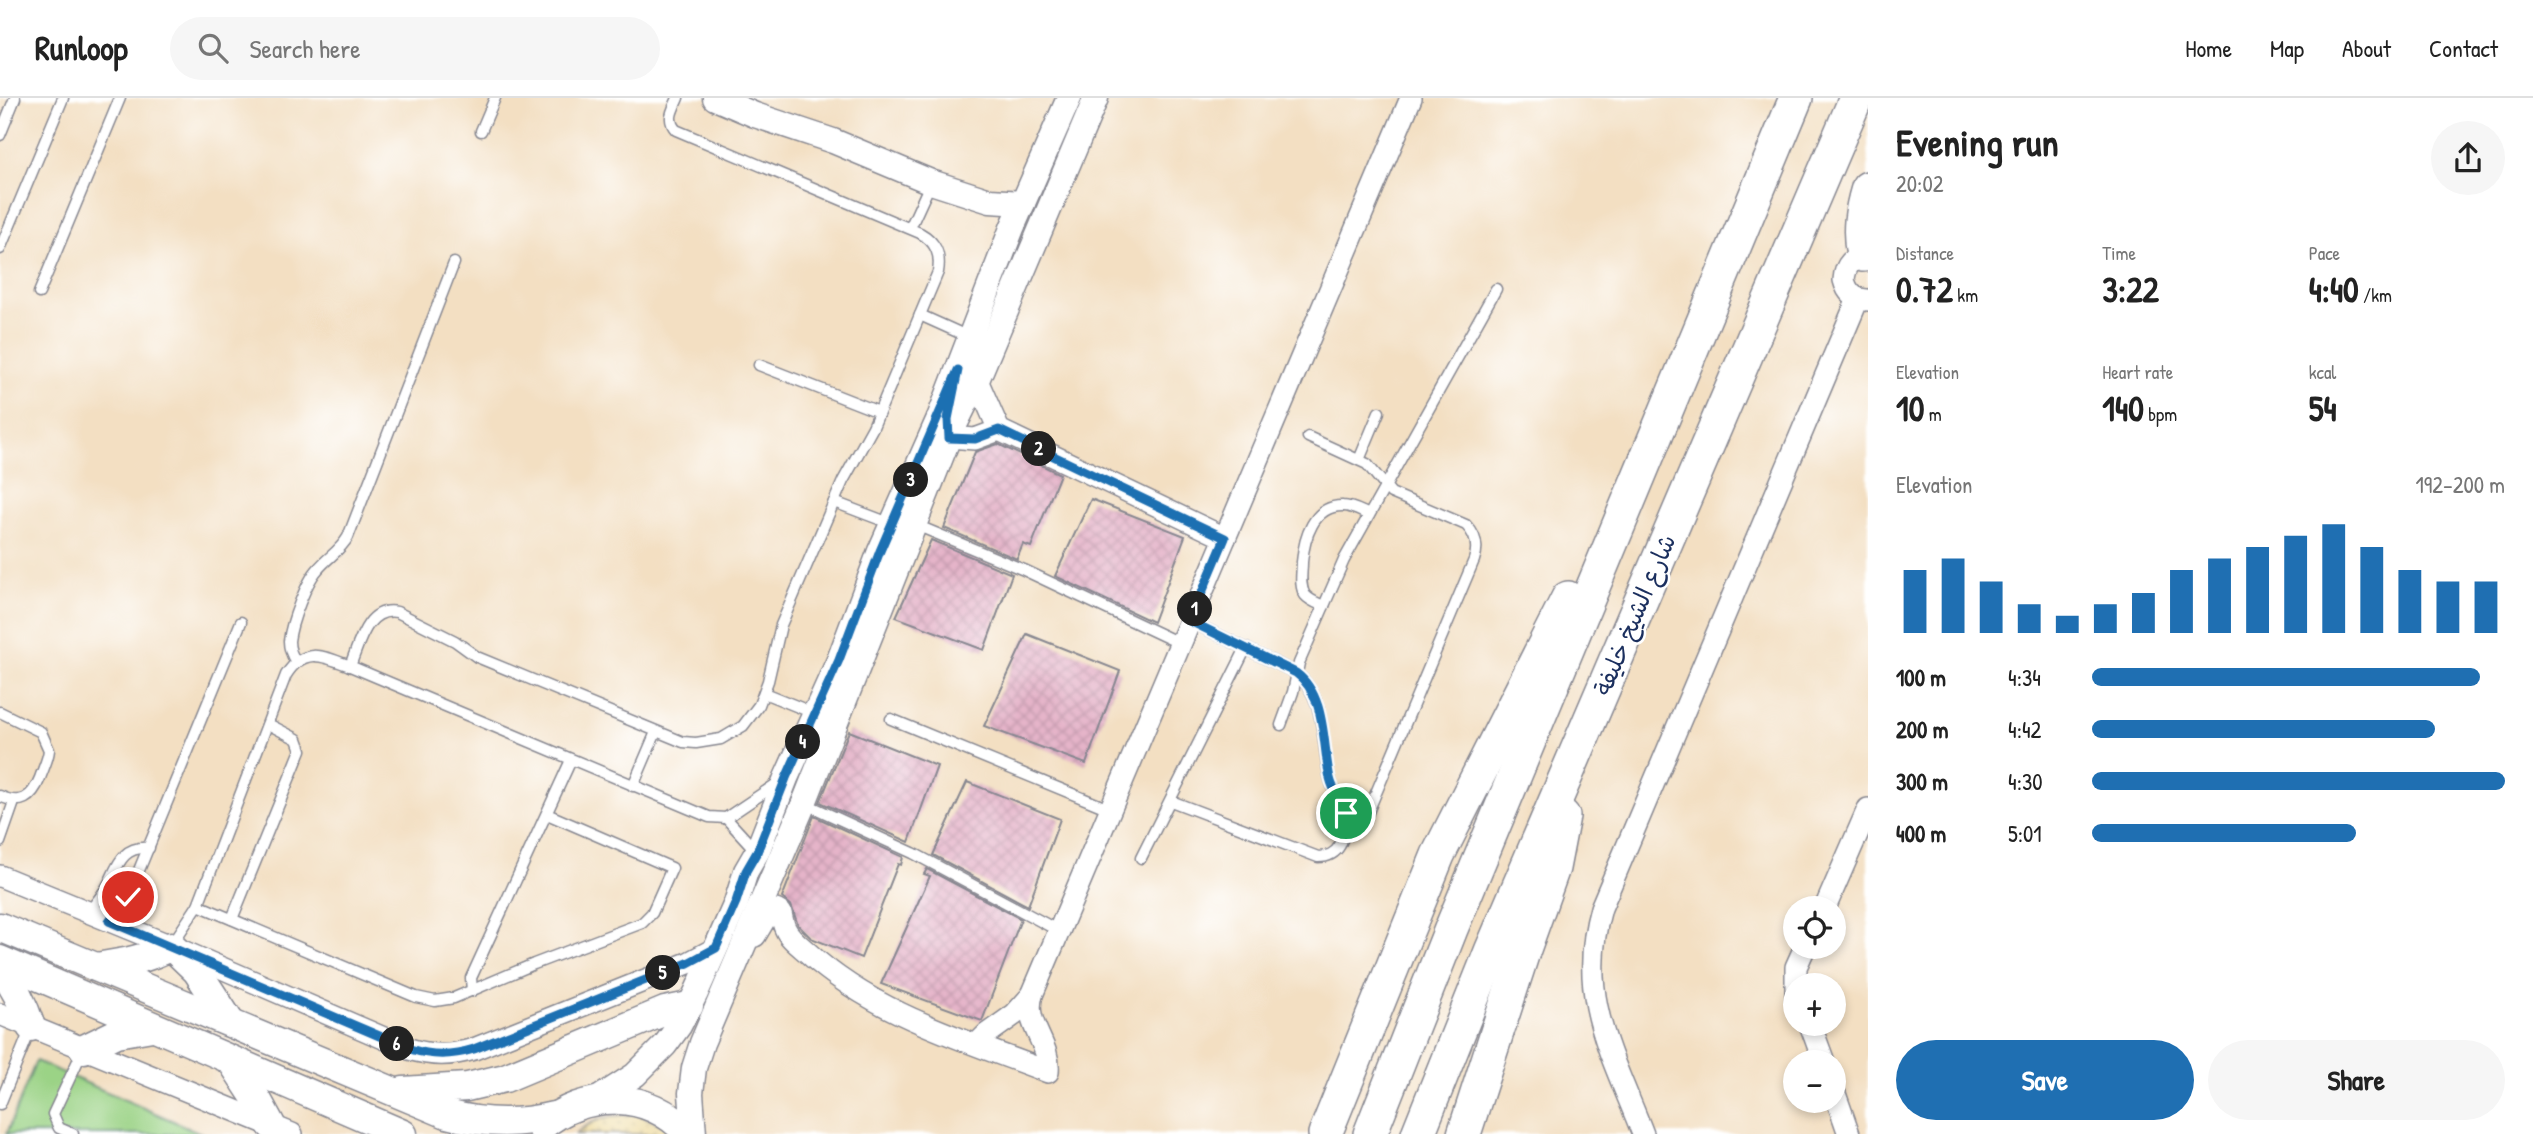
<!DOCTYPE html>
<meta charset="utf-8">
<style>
body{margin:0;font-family:"Patrick Hand","Playpen Sans Arabic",sans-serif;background:#f6f6f6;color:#222;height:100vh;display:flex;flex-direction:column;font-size:26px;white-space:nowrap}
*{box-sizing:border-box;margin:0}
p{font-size:23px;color:#767676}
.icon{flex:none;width:38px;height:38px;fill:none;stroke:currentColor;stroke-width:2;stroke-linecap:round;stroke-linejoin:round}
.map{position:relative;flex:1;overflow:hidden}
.drawer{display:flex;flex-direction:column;background:#fff;width:665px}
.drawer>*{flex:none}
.fabs{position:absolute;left:1783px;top:798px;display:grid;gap:14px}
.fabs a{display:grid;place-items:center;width:63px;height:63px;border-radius:50%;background:#fff;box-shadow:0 4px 10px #0003;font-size:35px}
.pin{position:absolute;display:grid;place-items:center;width:60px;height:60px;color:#fff;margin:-30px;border:4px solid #fff;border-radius:50%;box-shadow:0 2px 7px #0007}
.km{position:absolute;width:35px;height:35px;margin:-18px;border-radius:50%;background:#222;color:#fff;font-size:19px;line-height:35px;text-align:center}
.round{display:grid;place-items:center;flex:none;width:74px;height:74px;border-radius:37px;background:#f6f6f6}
.summary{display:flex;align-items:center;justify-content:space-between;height:119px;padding:0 28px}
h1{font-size:38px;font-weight:700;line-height:52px}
.metrics{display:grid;grid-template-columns:repeat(3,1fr);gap:10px;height:119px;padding:7px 28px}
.metrics div{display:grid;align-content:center}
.metrics b{font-size:35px;font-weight:700}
.metrics small{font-size:19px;font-weight:400}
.metrics p{font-size:19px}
.chart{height:196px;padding:14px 28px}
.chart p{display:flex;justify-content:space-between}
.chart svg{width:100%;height:126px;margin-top:7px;stroke:#1f6fb2;stroke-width:6}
.button{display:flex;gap:14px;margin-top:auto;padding:14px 28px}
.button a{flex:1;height:80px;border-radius:42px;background:#1f6fb2;color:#fff;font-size:28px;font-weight:700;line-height:80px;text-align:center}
.button a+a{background:#f6f6f6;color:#222}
ul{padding:0 28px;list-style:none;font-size:23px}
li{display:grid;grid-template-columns:112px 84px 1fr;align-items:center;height:52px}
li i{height:18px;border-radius:9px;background:#1f6fb2}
header{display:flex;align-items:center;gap:42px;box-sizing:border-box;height:98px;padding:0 35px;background:#fff;border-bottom:2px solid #e0e0e0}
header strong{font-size:33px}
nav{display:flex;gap:38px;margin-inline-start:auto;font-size:24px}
.search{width:490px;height:63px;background:#f6f6f6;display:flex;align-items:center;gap:18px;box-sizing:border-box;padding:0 24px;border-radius:38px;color:#767676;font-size:26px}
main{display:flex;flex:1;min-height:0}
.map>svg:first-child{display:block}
.sand{fill:url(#sand-dots);stroke:#84847e;stroke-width:2}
.pitch{fill:#9bd386;stroke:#5b8172;stroke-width:2}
.building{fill:url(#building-cross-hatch)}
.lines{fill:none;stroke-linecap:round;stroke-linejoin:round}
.service-casing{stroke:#878790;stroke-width:13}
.minor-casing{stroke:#878790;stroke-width:24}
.tertiary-casing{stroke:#878790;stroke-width:27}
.secondary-casing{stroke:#878790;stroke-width:31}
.trunk-casing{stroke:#878790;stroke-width:36}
.service{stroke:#fff;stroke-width:10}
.minor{stroke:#fff;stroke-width:21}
.tertiary{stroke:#fff;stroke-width:24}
.secondary{stroke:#fff;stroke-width:28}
.trunk{stroke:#fff;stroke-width:33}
.route-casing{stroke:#fff;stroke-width:14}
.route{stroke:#1f6fb2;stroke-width:9}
.labels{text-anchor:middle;stroke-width:5;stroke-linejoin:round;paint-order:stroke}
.street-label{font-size:24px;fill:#1b2f5e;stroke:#fff}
</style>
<header>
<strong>Runloop</strong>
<div class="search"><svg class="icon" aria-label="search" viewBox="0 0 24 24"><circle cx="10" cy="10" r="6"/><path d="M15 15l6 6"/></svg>Search here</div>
<nav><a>Home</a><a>Map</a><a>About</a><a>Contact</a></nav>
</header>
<main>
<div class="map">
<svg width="1868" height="1036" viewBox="0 0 1868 1036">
<defs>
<pattern id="sand-dots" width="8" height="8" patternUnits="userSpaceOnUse" patternTransform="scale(1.75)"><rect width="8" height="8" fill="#eeda9e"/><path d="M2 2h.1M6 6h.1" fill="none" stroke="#ccbb8a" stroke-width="1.8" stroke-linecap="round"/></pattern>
<pattern id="building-cross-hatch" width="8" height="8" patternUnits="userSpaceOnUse" patternTransform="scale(1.75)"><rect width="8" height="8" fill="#e5b4c9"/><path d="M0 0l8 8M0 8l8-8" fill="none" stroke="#c49baf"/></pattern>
</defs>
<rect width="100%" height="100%" fill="#fff"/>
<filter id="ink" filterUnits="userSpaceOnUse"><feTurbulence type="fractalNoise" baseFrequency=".0143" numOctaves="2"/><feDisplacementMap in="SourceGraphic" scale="14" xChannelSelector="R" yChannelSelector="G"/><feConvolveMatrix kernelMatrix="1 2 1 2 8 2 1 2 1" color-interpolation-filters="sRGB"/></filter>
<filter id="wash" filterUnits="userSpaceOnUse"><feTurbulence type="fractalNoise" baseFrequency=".00686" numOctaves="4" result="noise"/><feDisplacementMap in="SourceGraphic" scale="28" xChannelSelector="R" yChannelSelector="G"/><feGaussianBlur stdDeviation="1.57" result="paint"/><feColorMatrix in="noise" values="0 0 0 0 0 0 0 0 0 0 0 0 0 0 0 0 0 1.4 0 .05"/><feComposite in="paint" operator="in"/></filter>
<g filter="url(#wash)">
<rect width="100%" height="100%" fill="#f3dfc2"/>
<path class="sand" d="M638,1016L682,1036H576C593,1019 615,1017 638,1016Z"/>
<polygon class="pitch" points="36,963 203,1036 6,1036"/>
<g id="blocks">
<g class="building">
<polygon points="998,346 1060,376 1031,449 1023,446 1017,461 944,430 975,354"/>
<polygon points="1091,401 1185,438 1153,524 1055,478"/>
<polygon points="931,442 1012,476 984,552 896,519"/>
<polygon points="1027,536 1120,573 1086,666 984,628"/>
<polygon points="849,633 937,668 909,744 820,704"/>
<polygon points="967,684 1060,721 1028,808 933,757"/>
<polygon points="814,718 903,759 901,767 898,766 861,860 811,840 798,827 791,807 782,800"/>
<polygon points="927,771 1021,821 982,923 881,886 930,778 924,776"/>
</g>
</g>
</g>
<g filter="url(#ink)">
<use href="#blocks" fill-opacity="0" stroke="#878790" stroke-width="2"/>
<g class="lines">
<g class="service-casing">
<g id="service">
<polyline points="481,33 495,0"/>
<polyline points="0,37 15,0"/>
<polyline points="910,130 931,84"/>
<polyline points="0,151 63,0"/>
<polyline points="39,195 120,0"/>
<polyline points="920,217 971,240"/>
<polyline points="759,267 879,314"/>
<path d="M1308,339L1367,366L1391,395L1466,427C1476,437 1479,448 1474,462L1368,714L1360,724L1347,728"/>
<polyline points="1359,362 1379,314"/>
<polyline points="834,404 892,426"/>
<polyline points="916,427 1024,472 1181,546"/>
<path d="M1324,508C1317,505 1310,503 1305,497C1299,488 1302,475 1302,464C1304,441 1313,407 1343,408C1352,408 1360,413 1369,417"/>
<path d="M296,564C292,558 289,551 289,543C291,525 306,484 318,471C329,458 339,454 348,439L454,165"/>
<path d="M350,568C359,546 367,508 397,514L455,543L477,559L683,644L696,645L721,641L743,628L759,607L768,583L781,527L843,383L873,329L938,174C941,156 936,144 920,135L676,32C666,21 673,12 678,0"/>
<polyline points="764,595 816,616"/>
<path d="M0,614L41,634L49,652C48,662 43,671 40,680C32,700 21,708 0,698"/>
<polyline points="891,621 1109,711"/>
<polyline points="1281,627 1293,594 1299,565 1344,462 1496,191"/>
<polyline points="633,688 656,634"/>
<path d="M1171,703L1318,759C1328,759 1335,756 1340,747C1357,710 1338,712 1330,681C1321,646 1327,599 1296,575L1190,523"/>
<polyline points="804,705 913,755 1059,833"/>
<polyline points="726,720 757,754"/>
<polyline points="0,744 14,704"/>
<polyline points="1141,760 1246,550"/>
<polyline points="198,807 416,899 435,903 454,900 534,866 642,825 652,815 672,770 547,716"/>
<path d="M88,815C95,806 103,797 108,787C118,767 122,748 149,750"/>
<polyline points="232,821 301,652 297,641 268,626"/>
<polyline points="109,823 128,799 241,524"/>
<path d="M171,848L198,807L286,577C304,548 324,558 350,568L709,719L726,720L778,685"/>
<polyline points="472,893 471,880 571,662"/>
<polyline points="0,1006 31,930"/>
<polyline points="73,1036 59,1030 53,1016 83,952"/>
</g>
</g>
<g class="minor-casing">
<g id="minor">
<path d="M1868,157C1853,158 1845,167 1844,182C1847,194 1854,202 1868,202"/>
<polyline points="977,282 999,332 1225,440"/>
<polyline points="949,339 975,341 999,332"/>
<path d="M0,778L171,848L409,951C432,958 451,958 474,951L688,865L716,850"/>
<polyline points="1825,810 1868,711"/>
<path d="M755,838L768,816L776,812L781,815C782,820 783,826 785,830C789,840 799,847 807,854C874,916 965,942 1048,974C1051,945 1023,926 1032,897L1411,0"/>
<polyline points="1796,900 1796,869 1805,849"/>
<polyline points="0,916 292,1036"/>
<polyline points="1810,926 1824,964"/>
<polyline points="977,946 987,936 1015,916 1032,897"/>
<polyline points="1834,993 1849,1036"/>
<path d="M1643,1036C1612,956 1576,898 1601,810L1858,201"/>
</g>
</g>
<g class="tertiary-casing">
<g id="tertiary">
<polyline points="715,0 755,17 833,43 931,84 990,103 1023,105"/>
<polyline points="596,1002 635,977 665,947 679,928 696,895 736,805 746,773 757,754 786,680 839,562 880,453 939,320 1012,130 1069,0"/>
<polyline points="694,1036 691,995 694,970 702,945 804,705 949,339 977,282 1096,0"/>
</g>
</g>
<g class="secondary-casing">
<g id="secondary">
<path d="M0,829L447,1016C483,1026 517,1027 553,1018"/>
<polyline points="0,862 403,1036"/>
<path d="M96,869C123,865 147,861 171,848L197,873L230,924"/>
<path d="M0,870C15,889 24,907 31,929"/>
<polyline points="84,951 117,935 152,929"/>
<polyline points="231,962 259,1005 271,1027"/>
<polyline points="403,993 467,989 505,980 665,913 689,908"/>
<path d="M541,1029C584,992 649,991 688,1036"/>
</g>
</g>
<g class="trunk-casing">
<g id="trunk">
<path d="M1863,157C1858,133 1861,113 1868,90"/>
<polyline points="1325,1036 1438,757 1568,500"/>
<polyline points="1370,1036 1451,831 1796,0"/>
<polyline points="1418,1036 1492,851 1856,0"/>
<polyline points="1464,1036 1523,854 1553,770 1563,718"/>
</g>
</g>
<use href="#service" class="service"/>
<use href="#minor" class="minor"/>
<use href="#tertiary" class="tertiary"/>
<use href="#secondary" class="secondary"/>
<use href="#trunk" class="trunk"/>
</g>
</g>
<g class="lines" filter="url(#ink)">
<g class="route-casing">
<path id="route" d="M128,799L109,823L410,951C432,958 451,958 474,951L688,865L716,850L736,804L746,773L757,754L786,680L839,562L880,453L958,272L948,321L949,340L975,341L999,332L1225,440L1190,523L1296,575C1327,598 1322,646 1330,680C1333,693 1341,703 1346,715"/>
</g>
<use href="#route" class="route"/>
</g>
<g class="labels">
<g class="street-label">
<text transform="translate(1635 517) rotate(-67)" y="8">شارع الشيخ خليفة</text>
</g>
</g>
</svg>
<div class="fabs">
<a><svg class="icon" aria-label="locate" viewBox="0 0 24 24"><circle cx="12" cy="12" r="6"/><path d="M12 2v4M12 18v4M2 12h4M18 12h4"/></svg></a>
<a>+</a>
<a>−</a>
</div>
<div class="pin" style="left:1346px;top:715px;background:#1e9e55"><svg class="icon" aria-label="arrive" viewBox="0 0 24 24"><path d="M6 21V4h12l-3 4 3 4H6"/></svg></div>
<div class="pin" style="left:128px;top:799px;background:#d93025"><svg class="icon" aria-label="check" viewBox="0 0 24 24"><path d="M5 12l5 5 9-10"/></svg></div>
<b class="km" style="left:1195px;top:511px">1</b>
<b class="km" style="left:1039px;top:351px">2</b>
<b class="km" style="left:911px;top:382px">3</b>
<b class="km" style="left:803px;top:644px">4</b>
<b class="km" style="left:663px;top:875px">5</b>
<b class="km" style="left:397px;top:946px">6</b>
</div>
<section class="drawer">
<div class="summary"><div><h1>Evening run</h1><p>20:02</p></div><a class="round"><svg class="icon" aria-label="share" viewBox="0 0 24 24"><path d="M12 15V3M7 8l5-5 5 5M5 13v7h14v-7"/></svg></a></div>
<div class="metrics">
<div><p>Distance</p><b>0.72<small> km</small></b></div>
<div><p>Time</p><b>3:22</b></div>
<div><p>Pace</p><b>4:40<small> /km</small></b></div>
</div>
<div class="metrics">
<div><p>Elevation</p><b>10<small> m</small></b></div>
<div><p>Heart rate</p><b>140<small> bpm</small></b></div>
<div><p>kcal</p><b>54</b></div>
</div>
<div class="chart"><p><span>Elevation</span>192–200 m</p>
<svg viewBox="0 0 160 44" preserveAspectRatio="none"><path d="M5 44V22M15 44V18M25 44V26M35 44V34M45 44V38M55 44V34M65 44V30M75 44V22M85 44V18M95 44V14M105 44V10M115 44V6M125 44V14M135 44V22M145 44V26M155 44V26"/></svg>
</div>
<ul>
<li><b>100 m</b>4:34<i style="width:94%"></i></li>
<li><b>200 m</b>4:42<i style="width:83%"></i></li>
<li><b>300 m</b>4:30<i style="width:100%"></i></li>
<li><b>400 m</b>5:01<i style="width:64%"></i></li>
</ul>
<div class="button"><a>Save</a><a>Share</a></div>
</section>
</main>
